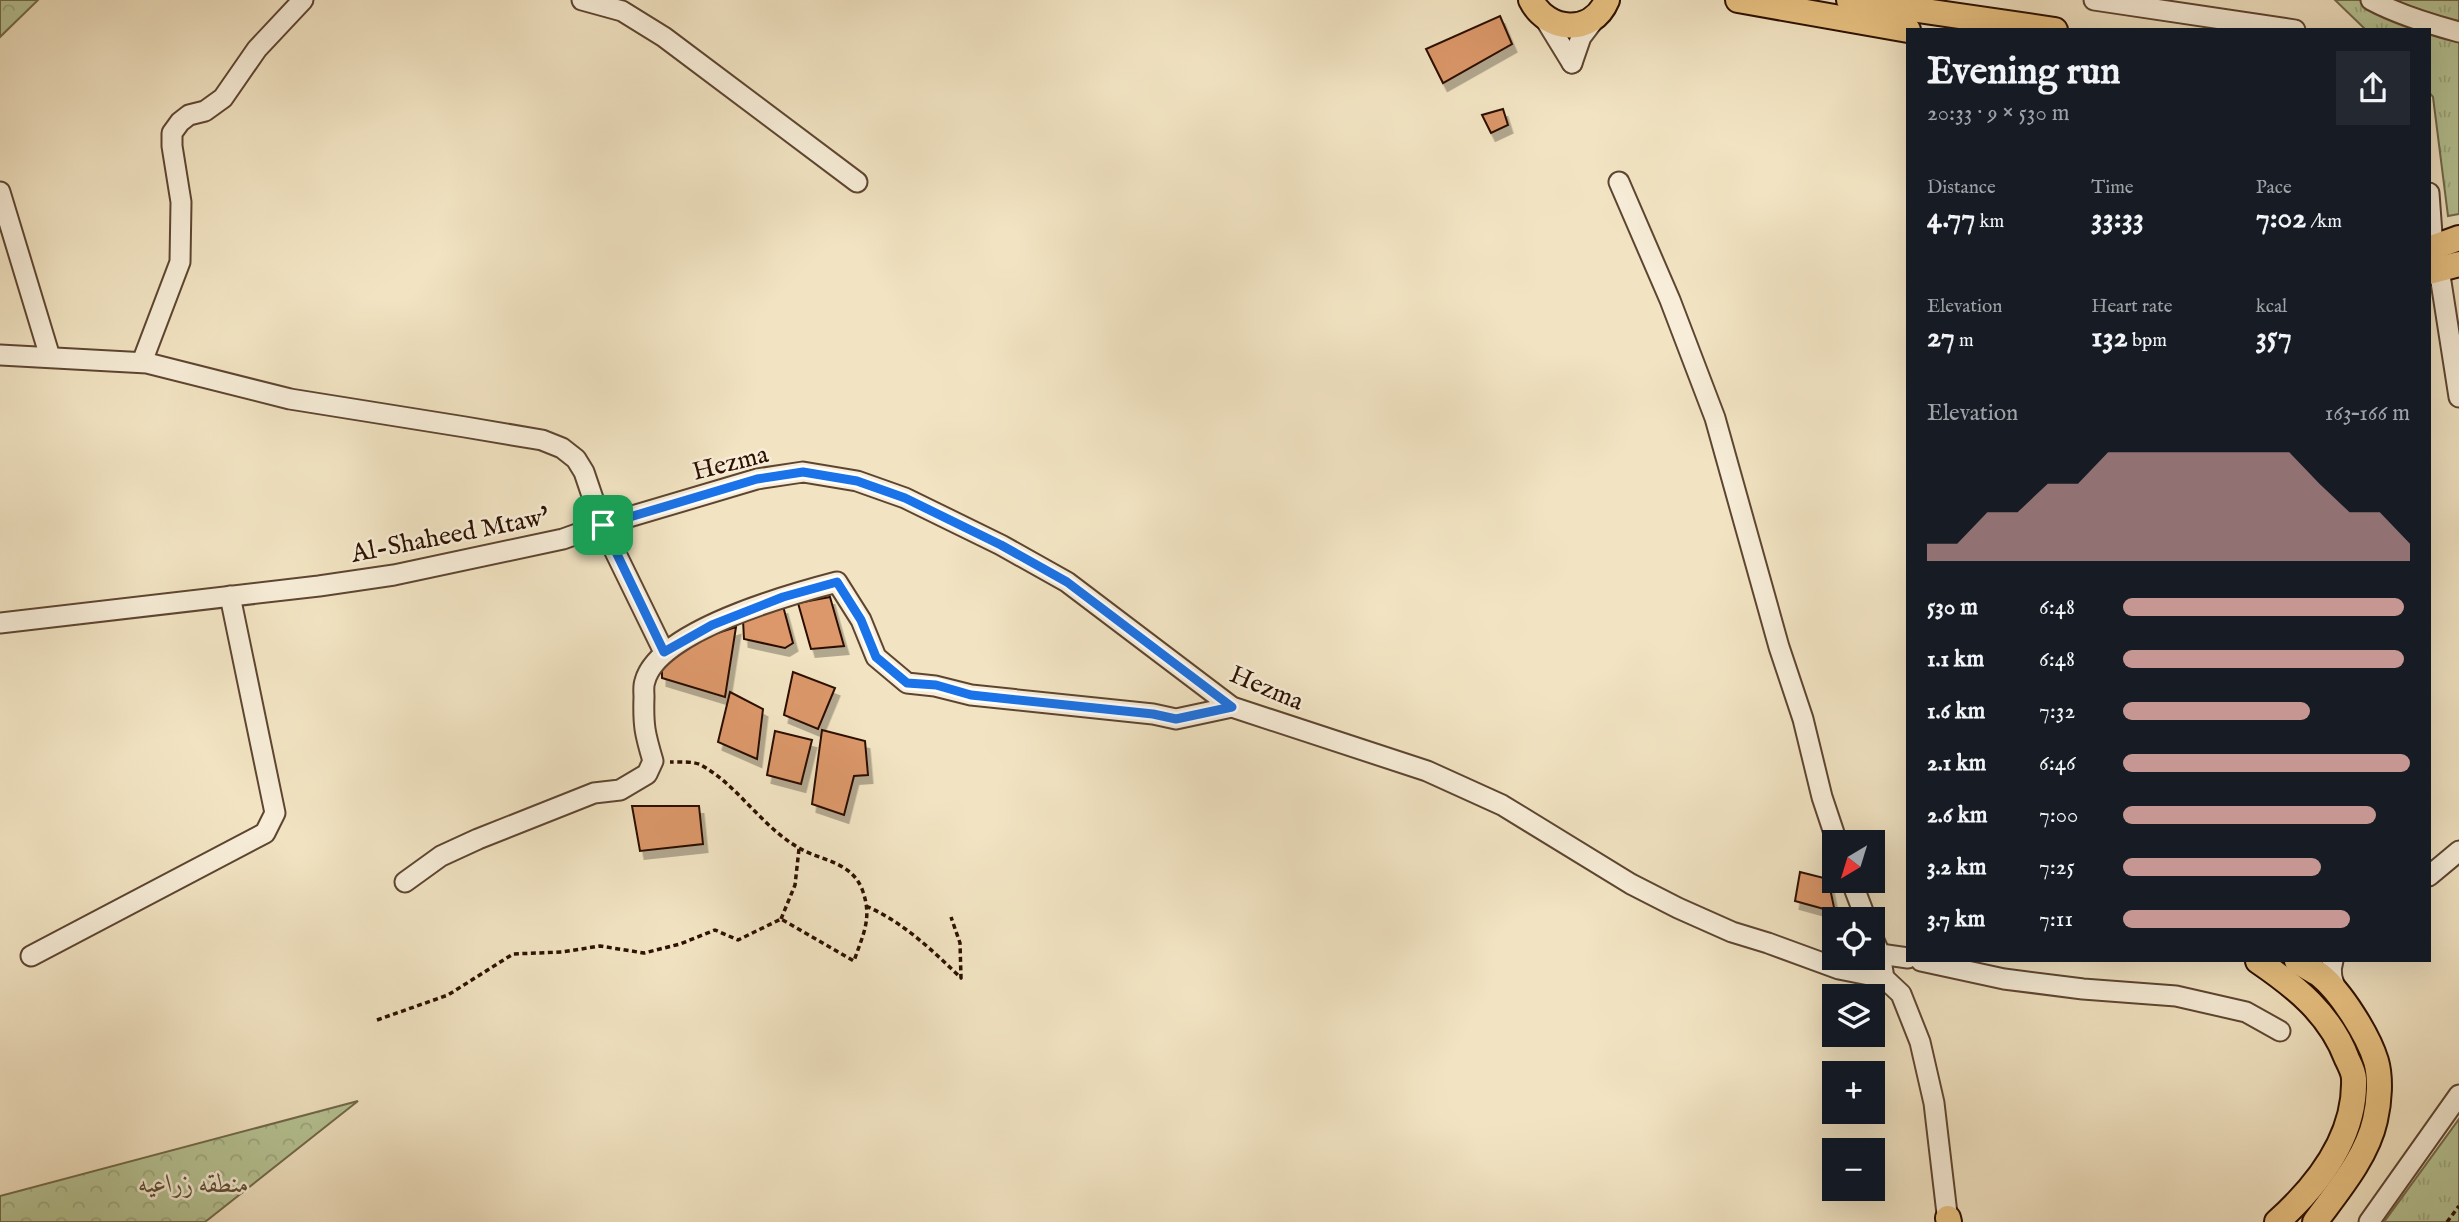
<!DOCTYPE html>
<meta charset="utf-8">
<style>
body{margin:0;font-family:"IM FELL English",Amiri,serif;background:#242831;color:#f1f3f6;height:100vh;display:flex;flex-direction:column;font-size:26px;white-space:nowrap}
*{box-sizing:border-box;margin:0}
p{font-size:23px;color:#9ea1a6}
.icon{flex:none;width:38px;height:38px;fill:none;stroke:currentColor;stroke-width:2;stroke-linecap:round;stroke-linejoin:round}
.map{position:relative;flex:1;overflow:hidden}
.drawer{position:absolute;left:1906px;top:28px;width:525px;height:934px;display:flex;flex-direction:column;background:#171b24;border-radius:0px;box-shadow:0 7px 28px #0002}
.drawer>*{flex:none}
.needle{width:46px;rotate:218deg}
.tools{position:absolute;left:1822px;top:830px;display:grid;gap:14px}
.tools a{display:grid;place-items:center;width:63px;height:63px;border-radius:0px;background:#171b24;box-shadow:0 7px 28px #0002;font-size:35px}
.pin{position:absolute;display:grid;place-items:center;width:60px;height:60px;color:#fff;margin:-30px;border-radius:14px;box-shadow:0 4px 10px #0006}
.round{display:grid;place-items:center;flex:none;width:74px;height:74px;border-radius:0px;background:#242831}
.summary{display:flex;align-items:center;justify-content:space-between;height:119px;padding:0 21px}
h1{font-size:38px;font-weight:700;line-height:52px}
.figures{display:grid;grid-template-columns:repeat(3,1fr);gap:10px;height:119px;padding:7px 21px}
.figures div{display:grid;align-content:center}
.figures b{font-size:30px;font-weight:700}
.figures small{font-size:19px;font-weight:400}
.figures p{font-size:19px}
.chart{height:196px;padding:14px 21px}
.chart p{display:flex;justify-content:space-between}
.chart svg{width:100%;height:126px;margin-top:7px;fill:#c59692;opacity:.7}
ul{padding:0 21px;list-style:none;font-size:23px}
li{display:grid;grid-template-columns:112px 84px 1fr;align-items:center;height:52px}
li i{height:18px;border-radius:9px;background:#c59692}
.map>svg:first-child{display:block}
.grass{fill:url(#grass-tufts);stroke:#726a4b;stroke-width:2}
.forest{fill:url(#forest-crowns);stroke:#726a4b;stroke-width:2}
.building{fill:#dc986b;stroke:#2c1000;stroke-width:2;filter:url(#shadow)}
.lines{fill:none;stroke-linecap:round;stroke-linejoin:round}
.minor-casing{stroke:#5e4531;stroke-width:23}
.major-casing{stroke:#2c1000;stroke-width:28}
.path{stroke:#2c1000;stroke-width:3.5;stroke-dasharray:5 3.5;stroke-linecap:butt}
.minor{stroke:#f7edd8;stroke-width:19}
.major{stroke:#e9c282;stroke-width:24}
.route-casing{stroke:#fff;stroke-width:14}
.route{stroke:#1a73e8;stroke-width:9}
.labels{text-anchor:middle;stroke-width:5;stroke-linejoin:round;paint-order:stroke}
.street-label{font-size:26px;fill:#2c1000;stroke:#f7edd8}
.park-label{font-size:26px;font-style:italic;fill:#5d4f34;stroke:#f7edd8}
</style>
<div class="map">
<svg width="2459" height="1222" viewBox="0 0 2459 1222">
<defs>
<pattern id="grass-tufts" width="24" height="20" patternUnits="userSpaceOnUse" patternTransform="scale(1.75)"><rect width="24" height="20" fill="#b7c596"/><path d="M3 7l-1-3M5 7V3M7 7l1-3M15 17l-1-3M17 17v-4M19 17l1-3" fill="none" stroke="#9ea880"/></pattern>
<pattern id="forest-crowns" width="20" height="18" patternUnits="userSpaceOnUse" patternTransform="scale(1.75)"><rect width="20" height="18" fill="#b7c596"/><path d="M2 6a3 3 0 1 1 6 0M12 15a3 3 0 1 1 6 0" fill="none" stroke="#9ea880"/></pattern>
<filter id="shadow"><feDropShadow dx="4.5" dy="8" stdDeviation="0" flood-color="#0004"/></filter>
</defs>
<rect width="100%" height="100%" fill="#f2e4c3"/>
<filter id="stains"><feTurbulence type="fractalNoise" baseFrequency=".00286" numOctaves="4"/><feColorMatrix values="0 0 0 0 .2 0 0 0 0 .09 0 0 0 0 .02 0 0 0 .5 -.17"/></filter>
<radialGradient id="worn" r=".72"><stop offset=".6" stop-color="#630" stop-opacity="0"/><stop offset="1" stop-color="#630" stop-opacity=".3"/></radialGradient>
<g class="grass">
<polygon points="2335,0 2459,0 2459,214 2448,216 2433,97 2429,92 2429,30 2366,30"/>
<polygon points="2459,1119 2459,1222 2384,1222"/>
</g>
<g class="forest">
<polygon points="0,0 38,0 0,37"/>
<polygon points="358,1101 205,1222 0,1222 0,1196"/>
</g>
<g class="building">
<polygon points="1500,16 1512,44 1443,83 1426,49"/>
<polygon points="1503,109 1508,125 1491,133 1482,115"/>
<polygon points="830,597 844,646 811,649 798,603"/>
<polygon points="783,606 793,643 785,648 744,639 743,620"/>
<polygon points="736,627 725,697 662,678 662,661 699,639"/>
<polygon points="793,672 835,688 818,729 784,715"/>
<polygon points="730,692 763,709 757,759 718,742"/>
<polygon points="822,730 865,741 868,775 854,776 844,815 812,804"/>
<polygon points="775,731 812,740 801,784 767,775"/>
<polygon points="632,806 699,806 703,844 640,851"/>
<polygon points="1800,872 1828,879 1835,912 1795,901"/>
</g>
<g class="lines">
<g class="minor-casing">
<g id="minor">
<polyline points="582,0 622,11 664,37 857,182"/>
<polyline points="2094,0 2295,30"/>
<path d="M2371,0C2399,15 2429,24 2459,32"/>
<polyline points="1545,19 1572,63"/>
<polyline points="1572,63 1581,37 1597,16"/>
<polyline points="1619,182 1670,300 1715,418 1779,647 1803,719 1822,797 1837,842"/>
<polyline points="0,192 50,357"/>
<polyline points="2429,193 2433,248 2439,269 2459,397"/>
<polyline points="0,355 147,363 290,399 465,427 542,440 562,448 576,459 584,472 602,525 664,652"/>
<polyline points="142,362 180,262 181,202 172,146 172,133 180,122 189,115 205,111 223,98 257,49 303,0"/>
<polyline points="0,623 319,586 394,575 563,539 602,525 757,479 803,472 857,481 905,498 1001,545 1067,582 1232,707 1427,771 1502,805 1631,884 1678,908 1732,932 1768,943 1839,969 1884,978"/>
<polyline points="2429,876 2459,851"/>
<polyline points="1851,880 1866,919"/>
<path d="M405,882L441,856L478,839L594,793L620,790L647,774L653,761C645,734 643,726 644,697C644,692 643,686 645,681C658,631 791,594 837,582L861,620L876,657L907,683L935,686L971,695L1153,714L1176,719L1232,707"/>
<polyline points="1872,936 1880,954 1884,978 1901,994 1920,1042 1934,1103 1948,1222"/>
<polyline points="1880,954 1908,958"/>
<polyline points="31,956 265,833 275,813 230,596"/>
<polyline points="1921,961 2004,979 2083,989 2176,996 2246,1012 2280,1031"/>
<path d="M2333,961C2329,972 2332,982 2338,992"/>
<polyline points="2369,1222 2459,1095"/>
</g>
</g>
<g class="major-casing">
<g id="major">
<path d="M1531,0C1547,32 1592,36 1607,0"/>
<polyline points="1738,0 1908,30"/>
<polyline points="1849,0 2055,30"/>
<polyline points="2429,249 2459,238"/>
<polyline points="2429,272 2459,264"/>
<path d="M2258,961C2296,987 2330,1014 2347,1059C2350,1065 2354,1073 2354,1079C2356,1138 2317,1186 2277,1222"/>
<path d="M2297,961C2304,966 2313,970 2320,975C2341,992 2368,1035 2376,1061C2381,1078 2379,1103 2375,1120C2367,1157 2337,1192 2315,1222"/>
<polyline points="1948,1218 1949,1222"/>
</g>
</g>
<g class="path">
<path d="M866,906C903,922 932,950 961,978L960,943L951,917"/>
<polyline points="781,919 795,885 799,849"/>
<path d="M377,1020L448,995L513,954L562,952L600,946L644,953L680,944L715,930L738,940L781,919L854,961C863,934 873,918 862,889C851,862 823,861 801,849C762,828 739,786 701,765C693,761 679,762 670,762"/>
<polyline points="2447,1222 2459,1206"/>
</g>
<use href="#minor" class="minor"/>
<use href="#major" class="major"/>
</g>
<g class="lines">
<g class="route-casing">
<polygon id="route" points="803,472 857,481 905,498 1001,545 1067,582 1232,707 1176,719 1153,714 971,695 936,685 907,683 876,657 861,620 837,582 783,597 712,625 664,652 603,525 757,479"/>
</g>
<use href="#route" class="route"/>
</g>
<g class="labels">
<g class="street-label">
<text transform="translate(730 462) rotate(-14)" y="9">Hezma</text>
<text transform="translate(450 534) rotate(-11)" y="9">Al-Shaheed Mtaw'</text>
<text transform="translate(1267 687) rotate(23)" y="9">Hezma</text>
</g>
<g class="park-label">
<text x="194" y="1192">منطقه زراعيه</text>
</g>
</g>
<rect width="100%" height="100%" filter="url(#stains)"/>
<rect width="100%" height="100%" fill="url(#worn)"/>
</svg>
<div class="tools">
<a><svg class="needle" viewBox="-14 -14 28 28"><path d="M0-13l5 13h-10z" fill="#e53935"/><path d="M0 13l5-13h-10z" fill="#9ea1a6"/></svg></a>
<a><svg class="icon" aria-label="locate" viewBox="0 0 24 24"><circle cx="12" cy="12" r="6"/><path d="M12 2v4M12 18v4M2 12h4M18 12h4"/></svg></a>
<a><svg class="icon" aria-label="layers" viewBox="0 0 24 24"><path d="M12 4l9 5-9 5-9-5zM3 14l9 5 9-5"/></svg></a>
<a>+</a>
<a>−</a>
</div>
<div class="pin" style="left:603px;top:525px;background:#1e9e55"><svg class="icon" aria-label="arrive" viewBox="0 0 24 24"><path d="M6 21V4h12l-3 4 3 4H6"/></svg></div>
<section class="drawer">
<div class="summary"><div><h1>Evening run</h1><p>20:33 · 9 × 530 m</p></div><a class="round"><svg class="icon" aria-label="share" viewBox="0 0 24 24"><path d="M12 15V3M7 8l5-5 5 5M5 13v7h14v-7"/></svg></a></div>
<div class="figures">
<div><p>Distance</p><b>4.77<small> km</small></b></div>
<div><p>Time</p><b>33:33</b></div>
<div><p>Pace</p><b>7:02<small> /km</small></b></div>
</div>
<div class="figures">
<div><p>Elevation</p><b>27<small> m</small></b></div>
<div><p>Heart rate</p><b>132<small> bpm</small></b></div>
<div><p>kcal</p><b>357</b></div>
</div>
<div class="chart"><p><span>Elevation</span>163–166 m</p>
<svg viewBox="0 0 160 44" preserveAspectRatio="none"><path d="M0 44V38L10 38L20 27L30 27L40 17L50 17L60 6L70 6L80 6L90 6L100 6L110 6L120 6L130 17L140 27L150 27L160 38V44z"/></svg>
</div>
<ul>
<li><b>530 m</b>6:48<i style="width:98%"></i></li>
<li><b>1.1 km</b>6:48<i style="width:98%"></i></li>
<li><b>1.6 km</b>7:32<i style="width:65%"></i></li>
<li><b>2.1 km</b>6:46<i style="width:100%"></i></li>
<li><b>2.6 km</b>7:00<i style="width:88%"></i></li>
<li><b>3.2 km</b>7:25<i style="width:69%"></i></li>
<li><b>3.7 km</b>7:11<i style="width:79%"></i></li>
</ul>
</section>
</div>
